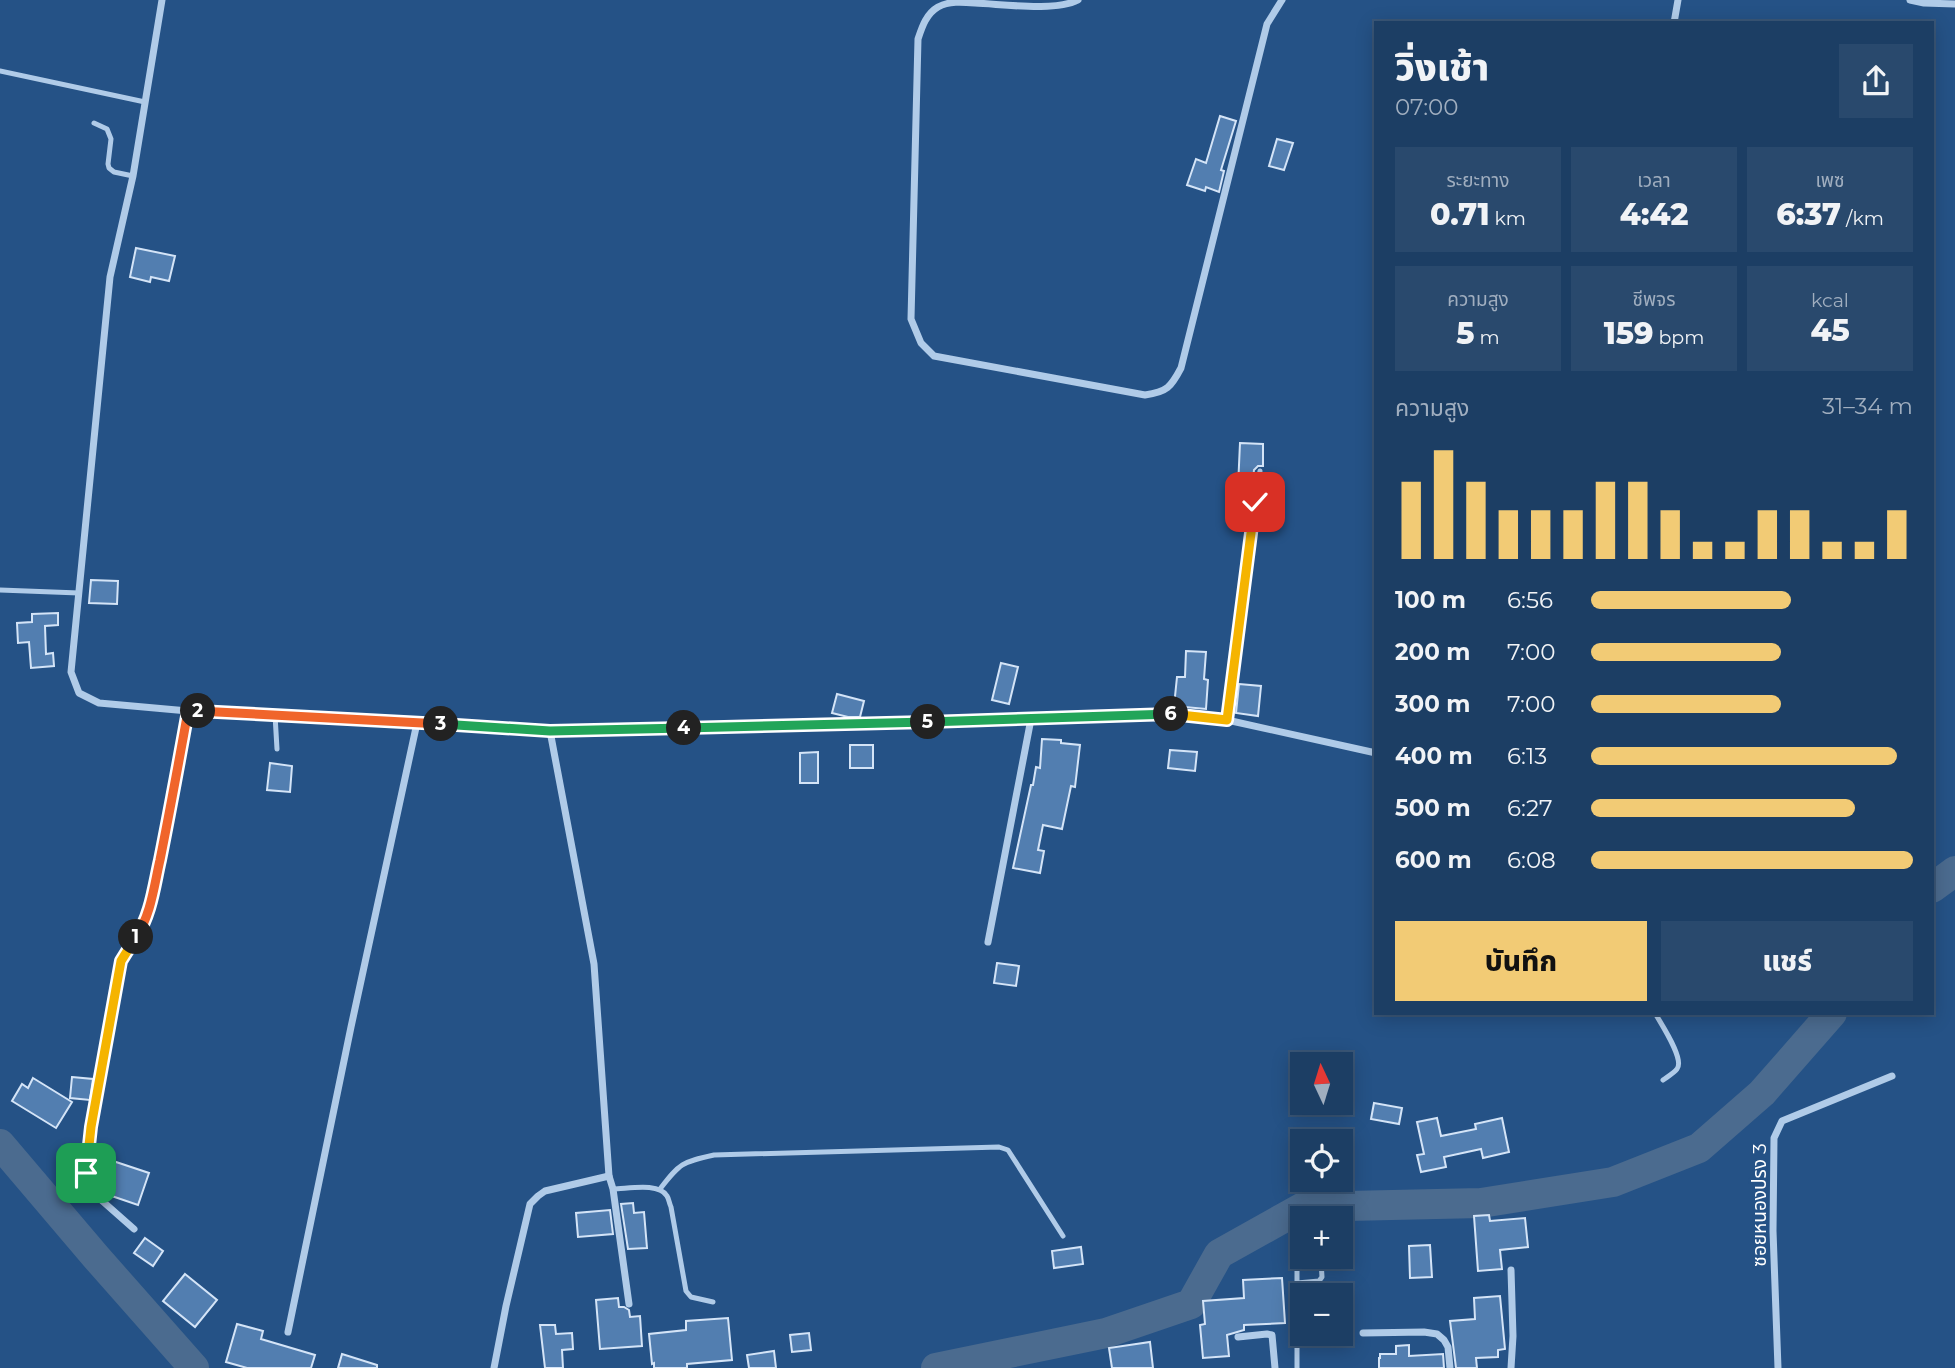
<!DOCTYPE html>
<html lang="th">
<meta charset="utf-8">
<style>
body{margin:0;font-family:Montserrat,"Noto Sans Thai",sans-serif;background:#29496d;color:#f1f3f6;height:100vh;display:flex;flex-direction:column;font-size:26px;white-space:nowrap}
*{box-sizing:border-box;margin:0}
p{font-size:23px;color:#a0aebf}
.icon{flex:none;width:38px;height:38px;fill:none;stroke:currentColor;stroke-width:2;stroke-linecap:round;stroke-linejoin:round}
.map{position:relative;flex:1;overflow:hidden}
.sheet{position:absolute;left:1374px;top:21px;width:560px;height:994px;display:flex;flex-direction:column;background:#1c3e64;border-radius:0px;box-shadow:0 4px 18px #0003,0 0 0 2px #3a5778}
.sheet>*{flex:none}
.needle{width:46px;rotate:356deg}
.fabs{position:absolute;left:1290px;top:1052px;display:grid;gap:14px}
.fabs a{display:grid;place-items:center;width:63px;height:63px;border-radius:0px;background:#1c3e64;box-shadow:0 4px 18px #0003,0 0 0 2px #3a5778;font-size:35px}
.pin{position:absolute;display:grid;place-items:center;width:60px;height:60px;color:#fff;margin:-30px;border-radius:14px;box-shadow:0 4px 10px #0006}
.km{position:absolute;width:35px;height:35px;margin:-18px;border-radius:50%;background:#222;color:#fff;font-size:19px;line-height:35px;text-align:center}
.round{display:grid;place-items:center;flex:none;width:74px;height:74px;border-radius:0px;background:#29496d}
.summary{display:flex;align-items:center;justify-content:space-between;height:119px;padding:0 21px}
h1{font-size:38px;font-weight:800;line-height:52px}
.figures{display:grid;grid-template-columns:repeat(3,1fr);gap:10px;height:119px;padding:7px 21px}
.figures div{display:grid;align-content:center;border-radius:0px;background:#29496d;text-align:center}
.figures b{font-size:30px;font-weight:800}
.figures small{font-size:19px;font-weight:400}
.figures p{font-size:19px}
.chart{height:196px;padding:14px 21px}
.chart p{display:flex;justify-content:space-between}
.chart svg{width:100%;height:126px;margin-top:7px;stroke:#f2cb75;stroke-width:6}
.action{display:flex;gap:14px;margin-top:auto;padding:14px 21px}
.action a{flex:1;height:80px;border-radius:0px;background:#f2cb75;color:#111;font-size:28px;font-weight:800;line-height:80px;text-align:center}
.action a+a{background:#29496d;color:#f1f3f6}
ul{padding:0 21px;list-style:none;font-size:23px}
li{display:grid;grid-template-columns:112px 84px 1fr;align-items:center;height:52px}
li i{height:18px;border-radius:9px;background:#f2cb75}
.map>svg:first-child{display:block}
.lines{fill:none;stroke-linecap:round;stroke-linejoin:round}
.river{stroke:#4b6b8f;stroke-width:30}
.building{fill:#527eb0;stroke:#d4e4f7;stroke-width:2}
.lane{stroke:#b0cbe8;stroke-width:5}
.street{stroke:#b0cbe8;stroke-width:7}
.split-1-casing{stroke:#fff;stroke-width:14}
.split-2-casing{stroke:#fff;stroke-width:14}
.split-3-casing{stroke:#fff;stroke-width:14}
.split-4-casing{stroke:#fff;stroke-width:14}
.split-5-casing{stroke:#fff;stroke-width:14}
.split-6-casing{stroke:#fff;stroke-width:14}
.split-7-casing{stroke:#fff;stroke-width:14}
.split-1{stroke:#f5b400;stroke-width:9}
.split-2{stroke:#f0652b;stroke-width:9}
.split-3{stroke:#f0652b;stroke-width:9}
.split-4{stroke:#22a559;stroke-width:9}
.split-5{stroke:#22a559;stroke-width:9}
.split-6{stroke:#22a559;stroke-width:9}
.split-7{stroke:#f5b400;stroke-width:9}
.labels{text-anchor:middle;stroke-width:5;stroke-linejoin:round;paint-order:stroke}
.street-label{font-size:19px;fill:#fff;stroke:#255286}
</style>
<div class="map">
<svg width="1955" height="1368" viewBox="0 0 1955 1368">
<rect width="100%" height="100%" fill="#255286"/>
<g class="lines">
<g class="river">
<polyline points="1932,888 1955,871"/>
<polyline points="0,1144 96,1257 194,1368"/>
<polyline points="936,1368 1106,1333 1191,1304 1219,1254 1303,1207 1481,1203 1613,1182 1699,1148 1762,1093 1832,1013"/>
</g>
</g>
<g class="building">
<polygon points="1220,116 1236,121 1221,170 1224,171 1219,192 1206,187 1205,191 1187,185 1196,159 1206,163"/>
<polygon points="1277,139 1293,143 1284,170 1269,166"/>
<polygon points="136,248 175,256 169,281 151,277 150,282 130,277"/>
<polygon points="1240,443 1263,444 1263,466 1258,466 1254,470 1252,487 1238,487"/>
<polygon points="91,580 118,581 117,604 89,603"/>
<polygon points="58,613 58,625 45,626 46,654 53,653 54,666 31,668 29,642 18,643 17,623 32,622 32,614"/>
<polygon points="1186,651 1206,652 1204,679 1208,680 1206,709 1174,706 1177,677 1185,677"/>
<polygon points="1001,663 1018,667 1009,704 992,700"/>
<polygon points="1239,684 1261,686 1258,716 1236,713"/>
<polygon points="837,694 864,701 860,717 848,717 832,713"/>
<polygon points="1042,739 1061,740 1061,743 1080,745 1075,787 1071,786 1062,829 1043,825 1038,850 1044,851 1040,873 1013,868 1031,785 1033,785 1036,767 1040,768"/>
<rect x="850" y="745" width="23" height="23"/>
<polygon points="1170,750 1197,752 1195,771 1168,768"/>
<polygon points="818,752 818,783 800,783 800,753"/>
<polygon points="270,763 292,766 290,792 267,790"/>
<polygon points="997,963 1019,966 1016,986 994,983"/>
<polygon points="72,1077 93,1079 90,1100 70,1098"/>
<polygon points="33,1078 72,1102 56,1128 12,1101 22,1084 28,1088"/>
<polygon points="1374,1103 1402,1108 1399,1124 1371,1119"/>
<polygon points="1437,1118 1441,1136 1476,1129 1475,1124 1502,1118 1509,1152 1483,1158 1481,1149 1444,1157 1446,1167 1421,1172 1417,1155 1424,1154 1417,1122"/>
<polygon points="104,1158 149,1173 138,1205 103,1193 96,1188 95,1183"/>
<polygon points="633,1203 634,1213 644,1212 647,1248 628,1249 621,1204"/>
<polygon points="610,1210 613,1234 578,1237 576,1213"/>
<polygon points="1489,1215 1490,1221 1525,1218 1528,1247 1500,1250 1502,1269 1478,1271 1474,1216"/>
<polygon points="145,1238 163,1251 153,1266 134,1253"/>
<polygon points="1430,1245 1432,1277 1410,1278 1409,1246"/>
<polygon points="1081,1247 1083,1264 1054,1268 1052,1251"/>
<polygon points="185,1274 217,1300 195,1327 163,1301"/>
<polygon points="1282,1278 1285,1323 1244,1325 1244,1330 1227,1335 1229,1356 1203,1358 1200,1325 1205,1324 1203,1301 1244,1298 1243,1280"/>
<polygon points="1500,1296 1505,1349 1498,1350 1498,1357 1476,1358 1477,1368 1456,1368 1450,1321 1475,1319 1474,1298"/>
<polygon points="618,1298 619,1307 624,1307 629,1310 630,1317 640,1316 642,1346 600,1349 596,1300"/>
<polygon points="728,1318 732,1360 687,1364 687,1368 654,1368 654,1363 652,1364 649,1334 686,1330 686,1321"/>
<polygon points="237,1324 263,1331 261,1339 315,1355 311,1368 247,1368 226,1362"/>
<polygon points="540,1325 555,1325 556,1334 572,1333 573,1349 562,1350 563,1368 545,1368"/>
<polygon points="809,1333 811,1350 792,1352 790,1335"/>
<polygon points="1150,1342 1153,1368 1112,1368 1109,1348"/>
<polygon points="1409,1345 1409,1356 1443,1354 1444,1368 1379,1368 1379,1358 1380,1358 1380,1354 1396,1354 1396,1346"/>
<polygon points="774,1351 776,1368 749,1368 747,1355"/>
<polygon points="342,1354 377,1365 377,1368 338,1368"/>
</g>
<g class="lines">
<g class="lane">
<polyline points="0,71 145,102"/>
<polyline points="94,123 107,129 111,139 108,164 109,168 114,172 133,176"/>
<polyline points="0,590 79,593"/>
<polyline points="275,715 277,749"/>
<polyline points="1227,720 1255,501 1260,471"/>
<path d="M1655,1013C1661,1024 1685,1059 1677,1069C1674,1073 1667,1077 1663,1080"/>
<path d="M613,1189C627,1189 659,1182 667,1196C669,1199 669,1203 671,1207L686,1291L691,1297L713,1302"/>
<path d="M660,1189C680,1163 682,1162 714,1155L999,1147L1008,1150L1063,1236"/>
<polyline points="1297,1256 1297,1368"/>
<polyline points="1297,1283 1319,1281 1322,1277 1321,1261"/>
</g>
<g class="street">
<polyline points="162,0 133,176 110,277 71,672 79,693 99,703 188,711 550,731 1031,719 1167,714 1227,720 1376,753"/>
<path d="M1078,0C1055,12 1002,4 975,3C962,2 949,1 938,7C926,14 922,27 918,39L911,319L921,343L934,356L1145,395C1167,392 1171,387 1181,368L1267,24L1282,0"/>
<polyline points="1910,0 1924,3 1955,4"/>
<polyline points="1674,23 1678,0"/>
<polyline points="550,731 594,964 609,1176 613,1189 629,1304"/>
<polyline points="988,942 1031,719"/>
<polyline points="134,1229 91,1191 86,1173 87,1149 122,961 144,925 150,905 169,815 188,711"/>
<polyline points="288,1332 351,1027 417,723"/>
<polyline points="1363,1333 1424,1332 1437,1334 1444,1340 1448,1347 1450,1368"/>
<polyline points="1238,1337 1267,1334 1272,1335 1275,1368"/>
<polyline points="494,1368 506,1306 530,1204 538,1196 545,1191 609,1176"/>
<polyline points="1511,1368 1513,1336 1511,1270"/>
<polyline points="1778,1368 1773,1231 1774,1138 1782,1121 1892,1076"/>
</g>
</g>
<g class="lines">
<g class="split-1-casing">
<polyline id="split-1" points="86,1173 91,1127 121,961 136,937"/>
</g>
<g class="split-2-casing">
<path id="split-2" d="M136,937C151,915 154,886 160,860C170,810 179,761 188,711H198"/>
</g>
<g class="split-3-casing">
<polyline id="split-3" points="198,711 441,724"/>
</g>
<g class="split-4-casing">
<polyline id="split-4" points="441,724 550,731 684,728"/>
</g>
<g class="split-5-casing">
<polyline id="split-5" points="684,728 928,722"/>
</g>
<g class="split-6-casing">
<polyline id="split-6" points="928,722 1171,714"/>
</g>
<g class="split-7-casing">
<polyline id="split-7" points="1171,714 1227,720 1255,502"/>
</g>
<use href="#split-1" class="split-1"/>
<use href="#split-2" class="split-2"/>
<use href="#split-3" class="split-3"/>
<use href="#split-4" class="split-4"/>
<use href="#split-5" class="split-5"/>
<use href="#split-6" class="split-6"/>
<use href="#split-7" class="split-7"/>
</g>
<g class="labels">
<g class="street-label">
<text transform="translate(1759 1205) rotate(-90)" y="7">ซอยหนองปรง 3</text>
</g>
</g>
</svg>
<div class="fabs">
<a><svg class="needle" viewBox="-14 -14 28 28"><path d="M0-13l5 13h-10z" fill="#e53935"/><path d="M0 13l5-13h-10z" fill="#a0aebf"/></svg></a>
<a><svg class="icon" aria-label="locate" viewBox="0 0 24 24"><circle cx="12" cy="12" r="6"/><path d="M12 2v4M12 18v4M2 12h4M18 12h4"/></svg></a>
<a>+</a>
<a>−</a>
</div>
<div class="pin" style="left:86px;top:1173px;background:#1e9e55"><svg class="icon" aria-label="arrive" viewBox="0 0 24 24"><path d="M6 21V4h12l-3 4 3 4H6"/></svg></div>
<div class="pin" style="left:1255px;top:502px;background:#d93025"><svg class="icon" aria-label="check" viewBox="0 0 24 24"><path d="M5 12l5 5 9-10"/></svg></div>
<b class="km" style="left:136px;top:937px">1</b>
<b class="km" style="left:198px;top:711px">2</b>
<b class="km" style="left:441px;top:724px">3</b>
<b class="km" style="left:684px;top:728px">4</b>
<b class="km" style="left:928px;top:722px">5</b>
<b class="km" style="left:1171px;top:714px">6</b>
<section class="sheet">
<div class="summary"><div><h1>วิ่งเช้า</h1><p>07:00</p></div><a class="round"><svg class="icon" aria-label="share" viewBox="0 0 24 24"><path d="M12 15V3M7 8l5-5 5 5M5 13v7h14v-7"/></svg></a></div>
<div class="figures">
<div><p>ระยะทาง</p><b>0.71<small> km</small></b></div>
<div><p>เวลา</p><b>4:42</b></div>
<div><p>เพซ</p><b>6:37<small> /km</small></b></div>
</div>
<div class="figures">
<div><p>ความสูง</p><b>5<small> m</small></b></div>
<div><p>ชีพจร</p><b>159<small> bpm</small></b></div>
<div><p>kcal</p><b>45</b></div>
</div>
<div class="chart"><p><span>ความสูง</span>31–34 m</p>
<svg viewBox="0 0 160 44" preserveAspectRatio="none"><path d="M5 44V17M15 44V6M25 44V17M35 44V27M45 44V27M55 44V27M65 44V17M75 44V17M85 44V27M95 44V38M105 44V38M115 44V27M125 44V27M135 44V38M145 44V38M155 44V27"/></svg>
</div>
<ul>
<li><b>100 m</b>6:56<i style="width:62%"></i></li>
<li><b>200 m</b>7:00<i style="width:59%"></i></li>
<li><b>300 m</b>7:00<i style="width:59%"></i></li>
<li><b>400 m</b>6:13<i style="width:95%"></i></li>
<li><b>500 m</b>6:27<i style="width:82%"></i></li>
<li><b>600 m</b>6:08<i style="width:100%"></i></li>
</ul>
<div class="action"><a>บันทึก</a><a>แชร์</a></div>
</section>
</div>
